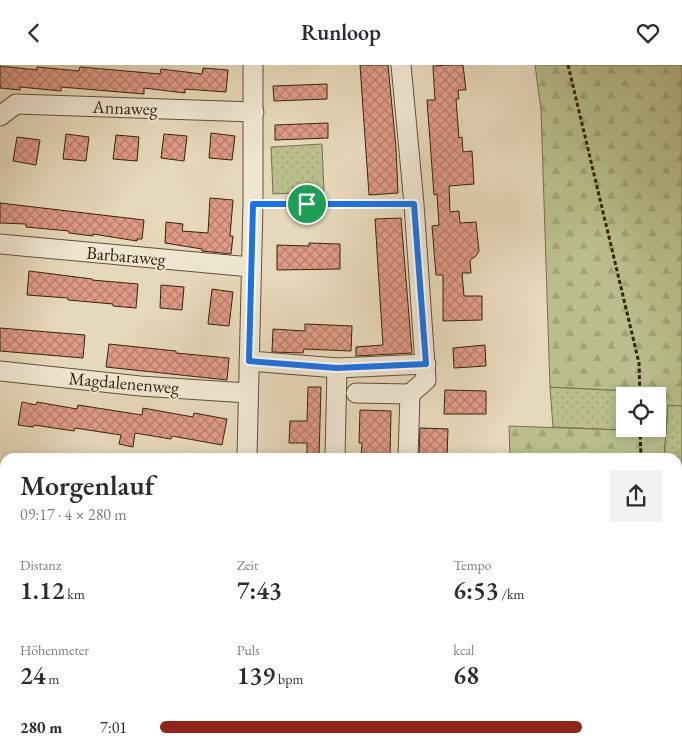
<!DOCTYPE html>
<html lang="de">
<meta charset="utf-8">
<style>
body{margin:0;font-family:"EB Garamond",serif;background:#f2f2f3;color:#2b2b33;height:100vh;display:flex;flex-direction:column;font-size:19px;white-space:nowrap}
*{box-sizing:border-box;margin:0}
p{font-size:16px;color:#7c7c81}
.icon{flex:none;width:28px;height:28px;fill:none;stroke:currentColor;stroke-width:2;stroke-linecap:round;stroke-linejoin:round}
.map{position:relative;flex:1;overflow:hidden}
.drawer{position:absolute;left:0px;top:388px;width:682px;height:302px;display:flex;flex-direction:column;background:#fff;border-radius:15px 15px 0 0;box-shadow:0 2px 12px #0003}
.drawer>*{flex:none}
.buttons{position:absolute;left:616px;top:322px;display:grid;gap:10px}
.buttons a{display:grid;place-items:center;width:50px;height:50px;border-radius:0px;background:#fff;box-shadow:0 2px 12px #0003;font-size:25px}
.pin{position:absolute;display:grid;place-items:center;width:42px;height:42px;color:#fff;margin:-21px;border:2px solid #fff;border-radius:50%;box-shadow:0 1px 5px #0007}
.round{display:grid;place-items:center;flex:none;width:52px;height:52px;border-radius:0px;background:#f2f2f3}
.overview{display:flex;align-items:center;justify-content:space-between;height:85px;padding:0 20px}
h1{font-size:28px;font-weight:600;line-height:38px}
.metrics{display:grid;grid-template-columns:repeat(3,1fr);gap:8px;height:85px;padding:5px 20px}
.metrics div{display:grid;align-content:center}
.metrics b{font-size:25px;font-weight:600}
.metrics small{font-size:14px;font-weight:400}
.metrics p{font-size:14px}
ul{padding:0 20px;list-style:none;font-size:16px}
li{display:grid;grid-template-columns:80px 60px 1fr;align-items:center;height:38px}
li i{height:12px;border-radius:6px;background:#8f2418}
header{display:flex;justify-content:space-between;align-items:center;height:65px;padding:0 20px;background:#fff;font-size:22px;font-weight:600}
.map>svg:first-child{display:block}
.green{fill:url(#green-dots);stroke:#78704c}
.forest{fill:url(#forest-firs);stroke:#78704c}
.building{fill:url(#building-cross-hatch);stroke:#37230b}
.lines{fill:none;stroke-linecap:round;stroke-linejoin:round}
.minor-casing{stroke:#635037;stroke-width:21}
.path{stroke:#37230b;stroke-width:3;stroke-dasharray:4 2.5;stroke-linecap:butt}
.minor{stroke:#efe6d2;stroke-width:19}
.route-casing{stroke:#fff;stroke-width:10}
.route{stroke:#1a73e8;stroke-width:6}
.labels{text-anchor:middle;stroke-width:4;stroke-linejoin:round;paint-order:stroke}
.street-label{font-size:18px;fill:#37230b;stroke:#efe6d2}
</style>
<header><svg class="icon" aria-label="back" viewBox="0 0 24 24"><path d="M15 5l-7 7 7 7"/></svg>Runloop<svg class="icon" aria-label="heart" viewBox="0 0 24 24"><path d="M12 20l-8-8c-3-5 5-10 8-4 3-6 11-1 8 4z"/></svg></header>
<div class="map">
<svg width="682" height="690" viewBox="0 0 682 690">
<defs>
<pattern id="green-dots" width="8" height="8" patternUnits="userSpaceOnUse" patternTransform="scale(1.25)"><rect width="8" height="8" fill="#b9be8c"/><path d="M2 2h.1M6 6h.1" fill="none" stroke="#a0a377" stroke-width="1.8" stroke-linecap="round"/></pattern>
<pattern id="forest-firs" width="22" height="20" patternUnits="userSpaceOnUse" patternTransform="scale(1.25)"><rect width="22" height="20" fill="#b9be8c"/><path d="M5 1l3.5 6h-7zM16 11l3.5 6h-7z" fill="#a0a377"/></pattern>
<pattern id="building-cross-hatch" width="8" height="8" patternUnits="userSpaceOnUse" patternTransform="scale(1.25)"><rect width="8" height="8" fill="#df9a86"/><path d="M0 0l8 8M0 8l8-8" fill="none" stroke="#b67d6c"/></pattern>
</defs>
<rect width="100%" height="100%" fill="#e6d8ba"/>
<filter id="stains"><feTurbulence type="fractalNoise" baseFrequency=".004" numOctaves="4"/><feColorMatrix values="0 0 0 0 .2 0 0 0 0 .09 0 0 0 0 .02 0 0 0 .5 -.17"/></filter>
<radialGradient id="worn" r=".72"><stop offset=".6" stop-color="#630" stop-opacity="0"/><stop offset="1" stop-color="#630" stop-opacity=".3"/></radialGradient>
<g class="green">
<polygon points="322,79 324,127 273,129 271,82"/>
<polygon points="550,322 630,326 629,331 625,331 625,347 621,365 553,362"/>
<polygon points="668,339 682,341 682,455 678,453 678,392 664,392"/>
</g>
<g class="forest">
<polygon points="535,0 682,0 682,341 668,340 664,392 510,392 509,361 621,365 625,347 625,364 658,364 658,331 629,331 630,326 550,322 541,45"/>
<polygon points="678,519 682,528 682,690 548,690 544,685 678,685"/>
</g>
<g class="building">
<polygon points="360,0 388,0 396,83 398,128 369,130"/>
<polygon points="448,0 463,0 466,25 458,25 459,34 456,34 459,73 462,72 463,87 472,86 474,119 449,121 450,147 459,146 460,158 476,157 479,186 476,191 470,195 471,208 462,208 464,231 482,231 482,255 443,256 443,210 436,210 432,161 439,160 437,129 434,130 427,35 435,35 433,1"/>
<polygon points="0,1 37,5 37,2 79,6 80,2 160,9 161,4 202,9 203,3 228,5 226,27 185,24 185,28 144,23 144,29 61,22 61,26 20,22 20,25 0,23"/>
<polygon points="327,19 327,34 274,36 273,21"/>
<polygon points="328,58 328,73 275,75 275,60"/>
<polygon points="211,68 235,71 232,95 209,93"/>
<polygon points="66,69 89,72 86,96 63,94"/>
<polygon points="164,69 187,71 184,96 161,93"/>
<polygon points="116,70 139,72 137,96 113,94"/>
<polygon points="17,72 40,75 36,100 13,96"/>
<polygon points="210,133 233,135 230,171 233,171 231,189 202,186 202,184 165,178 166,157 183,159 182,166 208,168"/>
<polygon points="0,138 144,155 142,174 137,174 137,176 93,169 93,171 69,168 69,166 26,162 26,159 0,158"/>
<polygon points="401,153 412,288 356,291 356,282 383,280 375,154"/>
<polygon points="309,178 340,179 340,204 277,205 277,180 309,181"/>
<polygon points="29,206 92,214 92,215 138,219 136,243 113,241 113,239 68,235 68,233 27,230"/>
<polygon points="161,220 184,222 182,245 160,243"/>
<polygon points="212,224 233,227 229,261 208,259"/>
<polygon points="305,259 352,261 351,286 304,284 303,288 272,287 273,264 305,266"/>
<polygon points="0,263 85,270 83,293 0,286"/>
<polygon points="109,279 176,286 176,288 229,293 227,315 106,302"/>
<polygon points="485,280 486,301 454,303 453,283"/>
<polygon points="308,322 321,322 319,392 307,392 307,378 289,378 290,356 307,356"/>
<polygon points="445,325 486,326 486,349 444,349"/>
<polygon points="22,337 36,340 37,337 77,344 78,340 142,350 143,343 193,352 194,348 227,354 222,380 172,371 171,374 135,368 133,382 119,379 121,370 75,363 74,366 34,360 33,362 18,360"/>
<polygon points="360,345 391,346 390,392 361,392 362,378 359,378"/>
<polygon points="420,363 448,364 447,392 419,392"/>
</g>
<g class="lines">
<g class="minor-casing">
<g id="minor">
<polyline points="401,0 414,139 426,315 410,329 408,392"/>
<polyline points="0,51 16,39 254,47"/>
<polyline points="0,179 251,202"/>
<polyline points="249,296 337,303 426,299"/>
<polyline points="0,306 140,321 248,328"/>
<polyline points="356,328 410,329"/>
<polyline points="247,392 253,139 253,0"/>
<polyline points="335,392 337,303"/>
<polyline points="0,460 5,460"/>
<polyline points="0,655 5,655"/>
<polyline points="319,685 319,690"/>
<polyline points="525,685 525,690"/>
<polyline points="46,690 47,685"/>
<polyline points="117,690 117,685"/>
<polyline points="256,690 256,685"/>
</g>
</g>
<g class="path">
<polyline points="568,0 639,298 640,331"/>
<polyline points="269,139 398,139"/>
<polyline points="640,364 641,392"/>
<polyline points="678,588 682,604"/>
<polyline points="678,610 682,606"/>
<polyline points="639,685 640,690"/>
</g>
<use href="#minor" class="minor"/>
</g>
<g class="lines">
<g class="route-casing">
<polygon id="route" points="253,139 414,139 426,299 337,303 249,296"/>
</g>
<use href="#route" class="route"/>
</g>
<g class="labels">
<g class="street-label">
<text transform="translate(125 43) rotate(2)" y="6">Annaweg</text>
<text transform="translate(126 191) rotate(5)" y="6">Barbaraweg</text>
<text transform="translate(124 318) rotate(5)" y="6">Magdalenenweg</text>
</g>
</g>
<rect width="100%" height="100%" filter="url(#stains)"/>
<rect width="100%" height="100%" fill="url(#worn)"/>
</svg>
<div class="buttons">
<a><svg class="icon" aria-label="locate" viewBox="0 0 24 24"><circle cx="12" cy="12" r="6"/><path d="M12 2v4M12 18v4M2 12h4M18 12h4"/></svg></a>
</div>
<div class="pin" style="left:307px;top:139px;background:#1e9e55"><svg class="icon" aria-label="arrive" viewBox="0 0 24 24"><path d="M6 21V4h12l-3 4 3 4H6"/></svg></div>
<section class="drawer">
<div class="overview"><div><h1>Morgenlauf</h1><p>09:17 · 4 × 280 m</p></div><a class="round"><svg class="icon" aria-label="share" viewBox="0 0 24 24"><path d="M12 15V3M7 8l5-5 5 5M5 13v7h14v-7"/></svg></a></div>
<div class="metrics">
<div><p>Distanz</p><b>1.12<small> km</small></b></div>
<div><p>Zeit</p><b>7:43</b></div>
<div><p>Tempo</p><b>6:53<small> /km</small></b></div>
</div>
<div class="metrics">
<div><p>Höhenmeter</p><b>24<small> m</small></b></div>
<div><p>Puls</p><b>139<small> bpm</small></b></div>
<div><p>kcal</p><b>68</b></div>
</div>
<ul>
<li><b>280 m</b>7:01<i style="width:84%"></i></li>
</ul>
</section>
</div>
